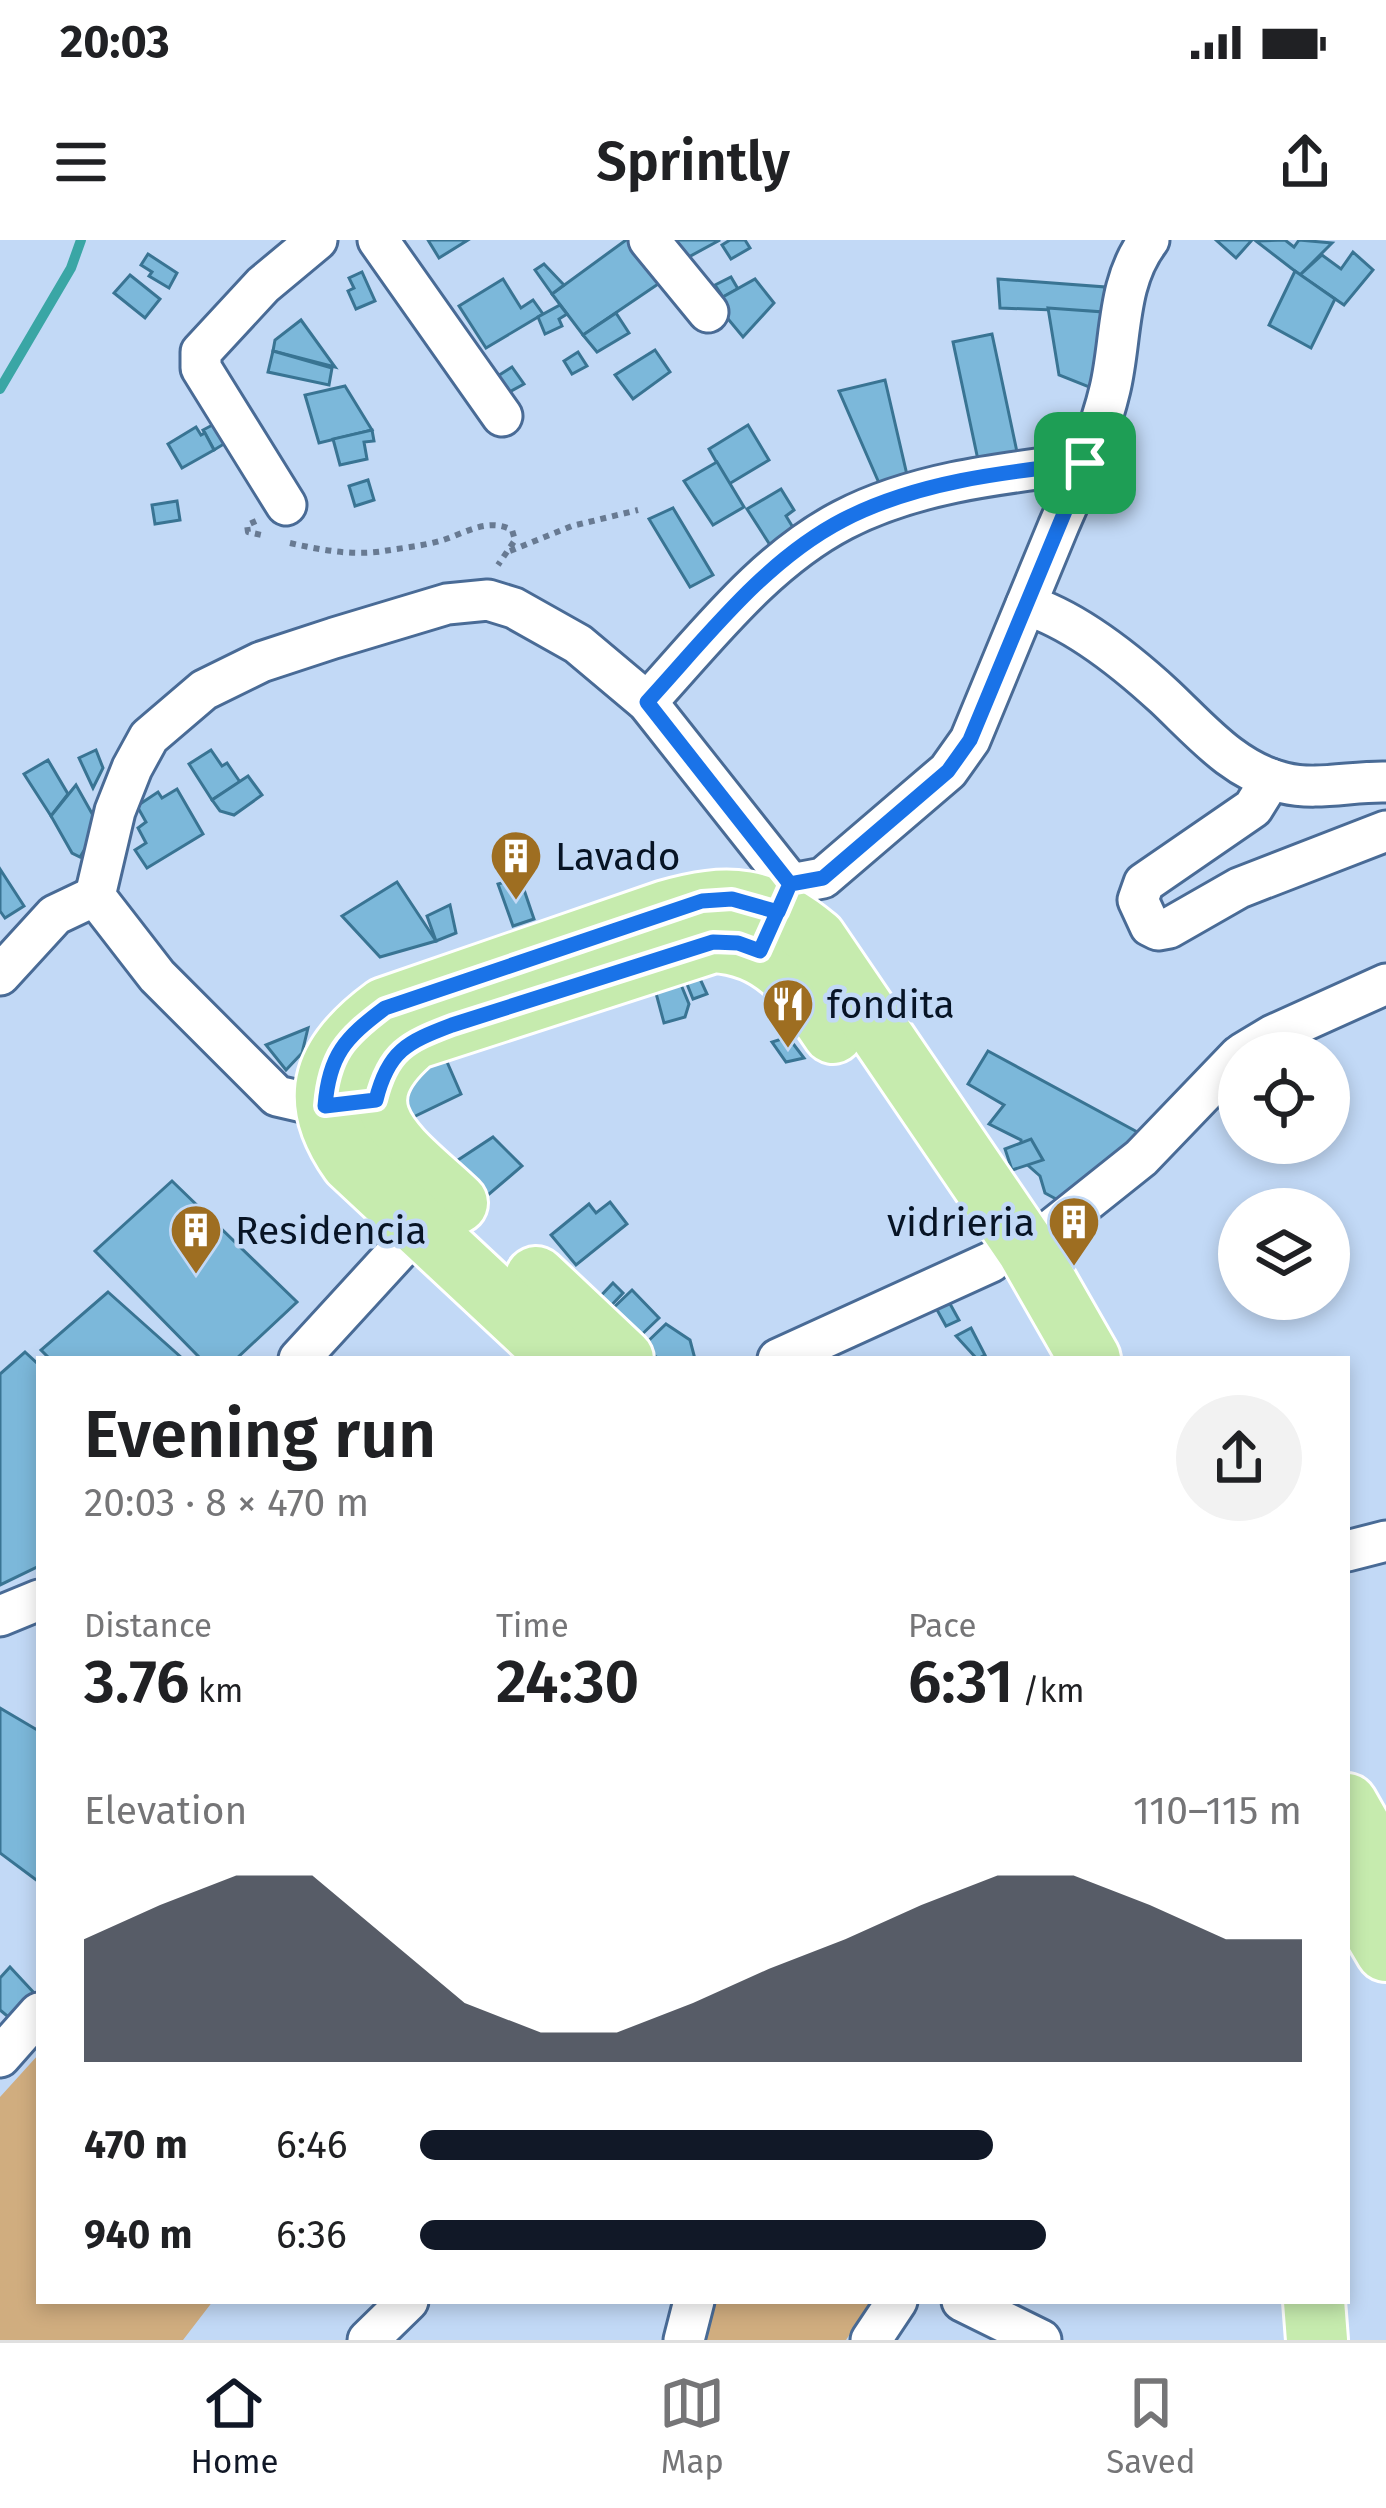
<!DOCTYPE html>
<meta charset="utf-8">
<style>
body{margin:0;font-family:"Fira Sans",sans-serif;background:#f2f2f2;color:#202124;height:100vh;display:flex;flex-direction:column;font-size:45px;white-space:nowrap}
*{box-sizing:border-box;margin:0}
p{font-size:39px;color:#757577}
.icon{flex:none;width:66px;height:66px;fill:none;stroke:currentColor;stroke-width:2;stroke-linecap:round;stroke-linejoin:round}
.map{position:relative;flex:1;overflow:hidden}
.sheet{position:absolute;left:36px;top:1116px;width:1314px;height:948px;display:flex;flex-direction:column;background:#fff;border-radius:0px;box-shadow:0 6px 18px #0003}
.sheet>*{flex:none}
.buttons{position:absolute;left:1218px;top:792px;display:grid;gap:24px}
.buttons a{display:grid;place-items:center;width:132px;height:132px;border-radius:50%;background:#fff;box-shadow:0 6px 18px #0003;font-size:60px}
.pin{position:absolute;display:grid;place-items:center;width:102px;height:102px;color:#fff;margin:-51px;border-radius:24px;box-shadow:0 6px 18px #0006}
.round{display:grid;place-items:center;flex:none;width:126px;height:126px;border-radius:63px;background:#f2f2f2}
.headline{display:flex;align-items:center;justify-content:space-between;height:204px;padding:0 48px}
h1{font-size:66px;font-weight:600;line-height:90px}
.figures{display:grid;grid-template-columns:repeat(3,1fr);gap:18px;height:204px;padding:12px 48px}
.figures div{display:grid;align-content:center}
.figures b{font-size:60px;font-weight:600}
.figures small{font-size:33px;font-weight:400}
.figures p{font-size:33px}
.chart{height:336px;padding:24px 48px}
.chart p{display:flex;justify-content:space-between}
.chart svg{width:100%;height:216px;margin-top:12px;fill:#111827;opacity:.7}
ul{padding:0 48px;list-style:none;font-size:39px}
li{display:grid;grid-template-columns:192px 144px 1fr;align-items:center;height:90px}
li i{height:30px;border-radius:15px;background:#111827}
.status{display:flex;justify-content:space-between;align-items:center;height:84px;padding:0 60px;background:#fff;direction:ltr}
.status svg{height:33px;fill:currentColor}
header{display:flex;justify-content:space-between;align-items:center;height:156px;padding:0 48px;background:#fff;font-size:54px;font-weight:600}
.menu{display:flex;justify-content:space-around;align-items:center;height:168px;border-top:3px solid #e0e0e0;background:#fff;font-size:33px;color:#757577}
.menu a{display:grid;justify-items:center;gap:6px}
.menu .selected{color:#111827}
.map>svg:first-child{display:block}
.green{fill:#d0ad7f}
.lines{fill:none;stroke-linecap:round;stroke-linejoin:round}
.stream{stroke:#3aa6a5;stroke-width:10}
.building{fill:#7cb8da;stroke:#397493;stroke-width:3}
.minor-casing{stroke:#496b96;stroke-width:45}
.primary-casing{stroke:#fff;stroke-width:66}
.path{stroke:#687a92;stroke-width:6;stroke-dasharray:6 6;stroke-linecap:butt}
.minor{stroke:#fff;stroke-width:39}
.primary{stroke:#c6ebae;stroke-width:60}
.route-casing{stroke:#fff;stroke-width:24}
.route{stroke:#1a73e8;stroke-width:15}
.labels{text-anchor:middle;stroke-width:9;stroke-linejoin:round;paint-order:stroke}
.poi-label{font-size:39px;fill:#071425;stroke:#c2d9f6;text-anchor:start}
</style>
<div class="status"><b>20:03</b><svg viewBox="0 0 49 12"><path d="M0 12V9h3v3zM5 12V6h3v6zM10 12V3h3v9zM15 12V0h3v12zM26 1h20v11H26zM47 4h2v5h-2z"/></svg></div>
<header><svg class="icon" aria-label="menu" viewBox="0 0 24 24"><path d="M4 6h16M4 12h16M4 18h16"/></svg>Sprintly<svg class="icon" aria-label="share" viewBox="0 0 24 24"><path d="M12 15V3M7 8l5-5 5 5M5 13v7h14v-7"/></svg></header>
<div class="map">
<svg width="1386" height="2100" viewBox="0 0 1386 2100">
<rect width="100%" height="100%" fill="#c2d9f6"/>
<g class="green">
<polygon points="39,1814 39,2061 213,2061 183,2100 0,2100 0,1857"/>
<polygon points="708,2061 872,2061 846,2100 695,2100"/>
</g>
<g class="lines">
<polyline class="stream" points="0,149 71,28 81,0"/>
</g>
<g class="building">
<polygon points="428,0 468,0 439,18"/>
<polygon points="626,0 633,0 667,38 583,95 552,54"/>
<polygon points="668,0 720,0 685,19"/>
<polygon points="730,0 745,0 750,8 731,19 722,5"/>
<polygon points="1216,0 1252,0 1236,18"/>
<polygon points="1285,0 1294,7 1299,0 1332,3 1300,35 1256,1"/>
<polygon points="1353,12 1373,30 1344,65 1300,35 1322,15 1341,29"/>
<polygon points="148,14 177,33 169,48 149,36 152,32 141,25"/>
<polygon points="544,24 564,45 552,54 535,30"/>
<polygon points="1295,31 1335,59 1311,108 1269,85"/>
<polygon points="362,32 375,61 356,69 348,51 354,48 349,38"/>
<polygon points="130,35 160,59 145,78 114,53"/>
<polygon points="731,37 738,49 723,57 715,45"/>
<polygon points="503,39 521,68 533,60 543,74 486,108 459,66"/>
<polygon points="755,39 774,63 743,97 714,62"/>
<polygon points="998,39 1105,47 1103,72 1000,68"/>
<polygon points="560,65 567,74 559,79 562,86 545,94 538,77"/>
<polygon points="1048,68 1103,72 1094,149 1059,135"/>
<polygon points="616,73 629,93 597,112 583,95"/>
<polygon points="301,80 335,127 273,111 275,100"/>
<polygon points="992,94 1017,212 978,220 953,102"/>
<polygon points="655,110 670,132 633,159 615,135"/>
<polygon points="273,111 332,128 329,145 268,132"/>
<polygon points="578,112 587,126 572,134 564,121"/>
<polygon points="512,127 524,144 504,155 493,139"/>
<polygon points="885,140 907,235 879,243 839,151"/>
<polygon points="345,146 372,190 319,203 305,155"/>
<polygon points="222,180 232,199 214,210 203,190"/>
<polygon points="748,185 769,220 729,244 709,209"/>
<polygon points="196,187 201,195 205,193 214,210 182,228 168,204"/>
<polygon points="372,190 374,201 364,202 367,219 340,225 333,199"/>
<polygon points="717,222 744,267 713,285 684,241"/>
<polygon points="368,240 374,260 355,266 349,246"/>
<polygon points="781,249 794,270 786,276 800,299 779,319 747,269"/>
<polygon points="177,261 180,280 155,284 152,265"/>
<polygon points="673,268 713,335 690,347 649,279"/>
<polygon points="96,510 103,528 93,548 79,518"/>
<polygon points="211,510 222,526 227,523 240,542 212,560 189,524"/>
<polygon points="48,520 68,554 51,576 24,534"/>
<polygon points="248,536 262,555 234,575 220,571 212,560"/>
<polygon points="76,545 99,586 80,617 72,613 51,576"/>
<polygon points="177,549 203,594 147,628 135,610 146,603 138,588 146,582 137,566 158,552 162,558"/>
<polygon points="0,629 24,666 5,678 0,671"/>
<polygon points="520,638 534,679 513,686 498,644"/>
<polygon points="397,642 436,701 380,717 342,676"/>
<polygon points="450,665 456,693 436,701 427,676"/>
<polygon points="696,730 707,754 693,759 683,734"/>
<polygon points="677,735 689,764 685,777 664,783 653,742"/>
<polygon points="308,788 302,813 286,830 266,805"/>
<polygon points="788,797 804,818 786,822 772,802"/>
<polygon points="988,811 1141,894 1068,957 1056,959 1045,953 1040,936 1022,920 1021,900 989,884 1004,865 968,844"/>
<polygon points="444,815 461,854 407,880 400,838"/>
<polygon points="493,897 522,926 488,955 455,922"/>
<polygon points="1031,899 1043,920 1012,930 1005,909"/>
<polygon points="172,941 297,1062 236,1119 201,1119 95,1011"/>
<polygon points="610,962 627,984 576,1025 551,995 589,964 596,973"/>
<polygon points="613,1043 623,1053 605,1072 595,1062"/>
<polygon points="632,1050 659,1078 635,1101 608,1073"/>
<polygon points="108,1052 183,1119 50,1119 41,1110"/>
<polygon points="949,1062 959,1080 946,1086 936,1068"/>
<polygon points="666,1084 690,1100 695,1119 659,1119 642,1107"/>
<polygon points="971,1088 985,1115 977,1119 956,1096"/>
<polygon points="25,1112 39,1125 39,1326 0,1345 0,1134"/>
<polygon points="0,1468 39,1491 39,1642 0,1613"/>
<polygon points="10,1727 36,1755 12,1780 0,1770 0,1738"/>
</g>
<g class="lines">
<g class="minor-casing">
<g id="minor">
<polyline points="378,0 502,176"/>
<polyline points="649,0 708,72"/>
<polyline points="286,265 201,128 201,112 263,45 317,0"/>
<path d="M1026,365C1075,380 1127,422 1165,457C1201,491 1234,531 1284,543C1316,551 1353,541 1386,542"/>
<path d="M647,462C706,398 764,321 843,280C916,242 1004,233 1085,223"/>
<polyline points="1271,539 1253,568 1144,643 1138,660 1150,686 1158,690 1169,688 1239,648 1386,591"/>
<path d="M781,664L791,644L823,638L948,531L970,500C1000,429 1029,358 1058,287C1077,243 1099,196 1110,149C1122,99 1116,43 1149,0"/>
<polyline points="0,735 55,675 95,656"/>
<polyline points="1243,813 1273,795 1386,744"/>
<polyline points="325,867 277,856 157,736 95,656 115,571 132,528 149,497 204,450 261,422 334,398 447,364 488,360 514,368 578,404 647,462 791,644"/>
<polyline points="1027,1009 1141,918 1239,816"/>
<polyline points="299,1119 421,986"/>
<polyline points="778,1119 991,1022"/>
<polyline points="1347,1311 1386,1301"/>
<polyline points="0,1376 39,1360"/>
<polyline points="0,1817 39,1773"/>
<polyline points="962,2061 1041,2100"/>
<polyline points="368,2100 408,2061"/>
<polyline points="684,2100 694,2061"/>
<polyline points="871,2100 897,2061"/>
</g>
</g>
<g class="primary-casing">
<g id="primary">
<path d="M457,963C402,911 331,869 414,799L713,702C775,705 801,746 833,793"/>
<polyline points="536,1037 623,1119"/>
<path d="M562,1119L351,922C305,857 325,812 385,768L666,671C729,653 765,656 816,699L1027,1009L1090,1119"/>
<polyline points="1347,1564 1386,1632"/>
<polyline points="1347,1645 1386,1711"/>
<polyline points="1314,2061 1317,2100"/>
</g>
</g>
<g class="path">
<polyline points="256,281 247,285 248,292 266,296"/>
<path d="M290,303C321,310 352,316 384,311C402,308 422,306 440,301C464,294 487,277 512,290L515,300L498,325"/>
<polyline points="510,311 572,286 638,270"/>
</g>
<use href="#minor" class="minor"/>
<use href="#primary" class="primary"/>
</g>
<g class="lines">
<g class="route-casing">
<path id="route" d="M1085,223L970,500L948,531L823,638L790,644L778,672L732,659L702,661L385,768C345,798 329,815 325,866L376,860C388,811 407,802 452,785L713,702L738,703L760,711L790,644L647,462C706,398 764,321 843,280C916,242 1004,232 1085,223"/>
</g>
<use href="#route" class="route"/>
</g>
<defs>
<g id="building-pin" transform="scale(2.7)"><path d="M0 17L-7.5 6A9.5 9.5 0 1 1 7.5 6Z" fill="#9e6e21" stroke="#c2d9f6"/><path d="M-4-6H4V6H1V3H-1V6H-4ZM-2.5-4.3h1.7v1.8h-1.7ZM.8-4.3h1.7v1.8H.8ZM-2.5-1h1.7V.8h-1.7ZM.8-1h1.7V.8H.8Z" fill="#fff"/></g>
<g id="restaurant-pin" transform="scale(2.7)"><path d="M0 17L-7.5 6A9.5 9.5 0 1 1 7.5 6Z" fill="#9e6e21" stroke="#c2d9f6"/><path d="M-5-6h1v4h1v-4h1v4h1v-4h1v5L-1.5 .5V6h-2V.5L-5-1ZM5-6V6H3V1.5H1.5Q1.5-4 5-6Z" fill="#fff"/></g>
</defs>
<g fill-rule="evenodd">
<use href="#building-pin" x="516" y="616"/>
<use href="#restaurant-pin" x="788" y="764"/>
<use href="#building-pin" x="1074" y="982"/>
<use href="#building-pin" x="196" y="990"/>
</g>
<g class="labels">
<g class="poi-label">
<text x="555" y="630">Lavado</text>
<text x="827" y="778">fondita</text>
<text x="1035" y="996" text-anchor="end">vidrieria</text>
<text x="235" y="1004">Residencia</text>
</g>
</g>
</svg>
<div class="buttons">
<a><svg class="icon" aria-label="locate" viewBox="0 0 24 24"><circle cx="12" cy="12" r="6"/><path d="M12 2v4M12 18v4M2 12h4M18 12h4"/></svg></a>
<a><svg class="icon" aria-label="layers" viewBox="0 0 24 24"><path d="M12 4l9 5-9 5-9-5zM3 14l9 5 9-5"/></svg></a>
</div>
<div class="pin" style="left:1085px;top:223px;background:#1e9e55"><svg class="icon" aria-label="arrive" viewBox="0 0 24 24"><path d="M6 21V4h12l-3 4 3 4H6"/></svg></div>
<section class="sheet">
<div class="headline"><div><h1>Evening run</h1><p>20:03 · 8 × 470 m</p></div><a class="round"><svg class="icon" aria-label="share" viewBox="0 0 24 24"><path d="M12 15V3M7 8l5-5 5 5M5 13v7h14v-7"/></svg></a></div>
<div class="figures">
<div><p>Distance</p><b>3.76<small> km</small></b></div>
<div><p>Time</p><b>24:30</b></div>
<div><p>Pace</p><b>6:31<small> /km</small></b></div>
</div>
<div class="chart"><p><span>Elevation</span>110–115 m</p>
<svg viewBox="0 0 160 44" preserveAspectRatio="none"><path d="M0 44V19L10 12L20 6L30 6L40 19L50 32L60 38L70 38L80 32L90 25L100 19L110 12L120 6L130 6L140 12L150 19L160 19V44z"/></svg>
</div>
<ul>
<li><b>470 m</b>6:46<i style="width:65%"></i></li>
<li><b>940 m</b>6:36<i style="width:71%"></i></li>
</ul>
</section>
</div>
<nav class="menu">
<a class="selected"><svg class="icon" aria-label="home" viewBox="0 0 24 24"><path d="M3 11l9-7 9 7M6 9v11h12V9"/></svg>Home</a>
<a><svg class="icon" aria-label="map" viewBox="0 0 24 24"><path d="M3 6l6-2 6 2 6-2v14l-6 2-6-2-6 2zM9 4v14M15 6v14"/></svg>Map</a>
<a><svg class="icon" aria-label="saved" viewBox="0 0 24 24"><path d="M7 4h10v16l-5-4-5 4z"/></svg>Saved</a>
</nav>
